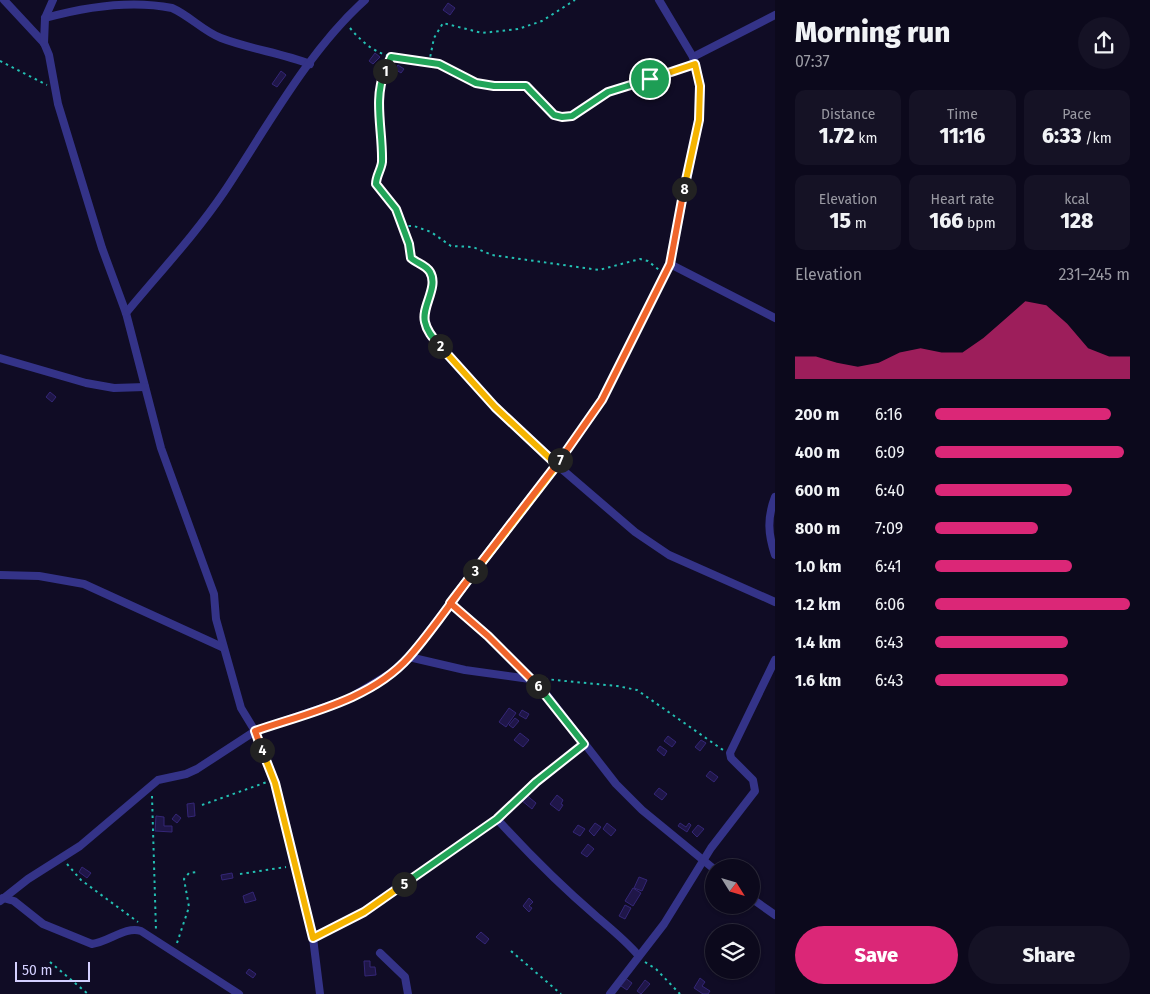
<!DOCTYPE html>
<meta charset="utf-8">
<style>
body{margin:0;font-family:"Fira Sans",sans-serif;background:#151225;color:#f1f3f6;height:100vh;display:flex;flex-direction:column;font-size:19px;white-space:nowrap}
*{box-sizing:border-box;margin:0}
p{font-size:16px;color:#9a9aa3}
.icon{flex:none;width:28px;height:28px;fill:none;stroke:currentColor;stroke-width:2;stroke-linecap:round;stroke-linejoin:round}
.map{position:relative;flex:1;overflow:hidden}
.sheet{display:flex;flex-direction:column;background:#0c091c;width:375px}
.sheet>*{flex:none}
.needle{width:32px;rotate:127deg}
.controls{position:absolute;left:705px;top:859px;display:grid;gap:10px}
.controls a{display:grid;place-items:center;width:55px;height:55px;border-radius:50%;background:#0c091c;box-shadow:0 1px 4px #0004,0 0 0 1px #2c2a3b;font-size:25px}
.scale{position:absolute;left:15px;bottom:12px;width:75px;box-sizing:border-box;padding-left:5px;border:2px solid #d4d0ff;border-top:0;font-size:14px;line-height:18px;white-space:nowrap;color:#d4d0ff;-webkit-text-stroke:4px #100c25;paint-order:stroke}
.pin{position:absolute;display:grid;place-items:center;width:42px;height:42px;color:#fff;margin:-21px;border:2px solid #fff;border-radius:50%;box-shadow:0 1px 5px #0007}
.km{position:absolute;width:25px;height:25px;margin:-12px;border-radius:50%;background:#222;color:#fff;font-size:14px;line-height:25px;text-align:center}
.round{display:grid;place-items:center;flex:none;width:52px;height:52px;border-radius:26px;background:#151225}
.summary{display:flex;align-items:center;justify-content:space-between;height:85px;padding:0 20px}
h1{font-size:28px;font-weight:800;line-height:38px}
.stats{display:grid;grid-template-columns:repeat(3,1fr);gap:8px;height:85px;padding:5px 20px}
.stats div{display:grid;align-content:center;border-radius:10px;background:#151225;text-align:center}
.stats b{font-size:21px;font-weight:800}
.stats small{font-size:14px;font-weight:400}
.stats p{font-size:14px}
.chart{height:140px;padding:10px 20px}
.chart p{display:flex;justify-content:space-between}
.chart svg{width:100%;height:90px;margin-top:5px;fill:#db2777;opacity:.7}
.action{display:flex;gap:10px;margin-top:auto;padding:10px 20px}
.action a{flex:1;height:58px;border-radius:30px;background:#db2777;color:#fff;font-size:20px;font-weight:800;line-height:58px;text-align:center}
.action a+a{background:#151225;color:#f1f3f6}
ul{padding:0 20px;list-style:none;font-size:16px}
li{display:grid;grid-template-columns:80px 60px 1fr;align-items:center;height:38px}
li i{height:12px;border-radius:6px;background:#db2777}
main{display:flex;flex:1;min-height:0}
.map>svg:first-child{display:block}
.building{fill:#1f1648;stroke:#342676}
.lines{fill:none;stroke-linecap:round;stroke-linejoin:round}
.path{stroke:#23c0b3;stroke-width:2;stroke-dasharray:2.5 4;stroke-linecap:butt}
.street{stroke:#343388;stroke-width:8}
.split-1-casing{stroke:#fff;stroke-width:10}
.split-2-casing{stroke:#fff;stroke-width:10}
.split-3-casing{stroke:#fff;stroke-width:10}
.split-4-casing{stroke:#fff;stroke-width:10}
.split-5-casing{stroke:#fff;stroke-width:10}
.split-6-casing{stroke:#fff;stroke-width:10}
.split-7-casing{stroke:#fff;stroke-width:10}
.split-8-casing{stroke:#fff;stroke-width:10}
.split-9-casing{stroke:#fff;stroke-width:10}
.split-1{stroke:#22a559;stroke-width:6}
.split-2{stroke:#22a559;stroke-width:6}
.split-3{stroke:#f5b400;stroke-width:6}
.split-4{stroke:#f0652b;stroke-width:6}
.split-5{stroke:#f5b400;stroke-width:6}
.split-6{stroke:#22a559;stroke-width:6}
.split-7{stroke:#f0652b;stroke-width:6}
.split-8{stroke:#f0652b;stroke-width:6}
.split-9{stroke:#f5b400;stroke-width:6}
</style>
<main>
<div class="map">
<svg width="775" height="994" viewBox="0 0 775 994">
<rect width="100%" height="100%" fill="#100c25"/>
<g class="building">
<polygon points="448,3 455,8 450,15 443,10"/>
<polygon points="375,53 380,57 373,64 369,61"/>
<polygon points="398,65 404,69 401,73 395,69"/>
<polygon points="281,71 286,75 277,87 272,84"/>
<polygon points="50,392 56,397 52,402 46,397"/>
<polygon points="509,708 516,713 506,727 499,722"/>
<polygon points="522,710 529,714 526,719 519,715"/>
<polygon points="515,718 519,721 513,728 509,725"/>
<polygon points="520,733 529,740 523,747 514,740"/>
<polygon points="668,736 676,742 672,747 664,741"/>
<polygon points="701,740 706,743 700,751 695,747"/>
<polygon points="660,746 667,751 664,756 657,750"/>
<polygon points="710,771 718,777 714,782 706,776"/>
<polygon points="659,788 667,794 662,800 654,794"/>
<polygon points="525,794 536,803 532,809 521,800"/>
<polygon points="557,795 563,800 561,804 563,805 559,811 550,804"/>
<polygon points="194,803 195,816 188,817 187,804"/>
<polygon points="176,814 181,818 177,823 172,819"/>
<polygon points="156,816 164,817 164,826 172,826 172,832 155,831"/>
<polygon points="595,823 601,827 594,836 589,831"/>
<polygon points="607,823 616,830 611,836 603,829"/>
<polygon points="680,823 686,827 689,823 691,825 687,832 678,826"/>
<polygon points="578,825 585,829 580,836 573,832"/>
<polygon points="698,825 704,829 697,837 692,832"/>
<polygon points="588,844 594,849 587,857 581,853"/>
<polygon points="82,867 91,873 87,878 79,872"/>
<polygon points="232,873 233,878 222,880 221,875"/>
<polygon points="639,877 647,880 642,891 634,888"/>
<polygon points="633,888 641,893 633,906 625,901"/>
<polygon points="253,892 256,900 245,903 243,896"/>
<polygon points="529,898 533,902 529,906 532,908 529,912 523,906"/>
<polygon points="625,905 631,908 625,919 619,916"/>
<polygon points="481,932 489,939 485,944 476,937"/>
<polygon points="364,961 370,961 370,967 375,967 376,975 365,976"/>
<polygon points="249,969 256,974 253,978 246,973"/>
<polygon points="624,977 632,983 627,990 618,984"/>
<polygon points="700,978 705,982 702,986 710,991 708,994 703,994 694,988"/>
<polygon points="645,980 650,984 641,994 637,991"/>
</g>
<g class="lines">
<g class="path">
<path d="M350,28C381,65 399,55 439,64C453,67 463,78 477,83C493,89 509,84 526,86L554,115L562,117L572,116L608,92L687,67"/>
<path d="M391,57L382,79L379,121L382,163L376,184L396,209L409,244L411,258C416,263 426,265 430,272C438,286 421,312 428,330L495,407L552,460"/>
<polyline points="0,61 47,85"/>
<polyline points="429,63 434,38 443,23 482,33 518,29 542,21 575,0"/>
<polyline points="402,226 414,226 431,232 451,246 473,247 492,255 599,270 640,259 648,261 659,270"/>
<polyline points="545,679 617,686 637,690 723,750"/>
<polyline points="152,796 156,931"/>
<polyline points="202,805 267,782"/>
<polyline points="67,864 81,880 138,922"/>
<polyline points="240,874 286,867"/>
<polyline points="177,943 189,907 184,879 189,873 197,872"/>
<polyline points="511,951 561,994"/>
<polyline points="50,962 88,994"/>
<polyline points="645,962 656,969 680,994"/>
</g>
<g class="street">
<polyline points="4,0 44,43 49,55 58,104 102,248 126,313 161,448 214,594 216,619 241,708 255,731 275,783 313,938 320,994"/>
<path d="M45,18C85,7 132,0 172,8C190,16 203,31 221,38C250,49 281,53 310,64"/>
<polyline points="44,43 45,18 53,0"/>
<polyline points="693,57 775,15"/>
<polyline points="670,264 775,318"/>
<path d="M126,313C159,273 195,235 224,192C266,129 308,51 365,0"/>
<polyline points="0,358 86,383 114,388 145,387"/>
<polyline points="557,465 635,532 669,555 775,602"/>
<path d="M775,497C767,518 768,534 775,555"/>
<polyline points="0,575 39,576 84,584 222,647"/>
<polyline points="450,603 488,636 546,694 616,784 642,810 714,869"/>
<polyline points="409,657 465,670 530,679"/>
<path d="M497,819C528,853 561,886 596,916C611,929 625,940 638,955"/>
<path d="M3,898L14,901L43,924L92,944C109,942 125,926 141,931L239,994"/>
<polyline points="751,898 775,915"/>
<polyline points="0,901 28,879 80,846 158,780 186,774 197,769 255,731 348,699 391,673 409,657 557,465 602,400 670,264 699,120 701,86 693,57 659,0"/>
<polyline points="313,938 364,912 497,819 536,783 584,744"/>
<polyline points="380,953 405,977 408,994"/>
<polyline points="610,994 664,924 711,848 755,791 753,780 731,758 730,753 775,660"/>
</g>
</g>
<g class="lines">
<g class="split-1-casing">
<polyline id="split-1" points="385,71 391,57 439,64 476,83 494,86 526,86 554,115 562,117 572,116 608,92 650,79"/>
</g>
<g class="split-2-casing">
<path id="split-2" d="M385,71C373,99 383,132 382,162C381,170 376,176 376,184L396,209L409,244L411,258C416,263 426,265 430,272C439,287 421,307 425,322C427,332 434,339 440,346"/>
</g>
<g class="split-3-casing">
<polyline id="split-3" points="440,346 495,407 557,465 475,571"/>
</g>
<g class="split-4-casing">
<path id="split-4" d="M262,750L255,731C307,713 371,700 409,657C433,630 453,599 475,571"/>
</g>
<g class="split-5-casing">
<polyline id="split-5" points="262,750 275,783 313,938 364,912 404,884"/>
</g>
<g class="split-6-casing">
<polyline id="split-6" points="404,884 497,819 536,782 584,744 538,686"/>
</g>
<g class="split-7-casing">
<polyline id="split-7" points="538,686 488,636 450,603 560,460"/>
</g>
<g class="split-8-casing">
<polyline id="split-8" points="560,460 602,400 670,264 684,189"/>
</g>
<g class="split-9-casing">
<polyline id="split-9" points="650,79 695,64 700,86 699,120 684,189"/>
</g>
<use href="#split-1" class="split-1"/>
<use href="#split-2" class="split-2"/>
<use href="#split-3" class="split-3"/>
<use href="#split-4" class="split-4"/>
<use href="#split-5" class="split-5"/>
<use href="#split-6" class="split-6"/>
<use href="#split-7" class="split-7"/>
<use href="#split-8" class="split-8"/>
<use href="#split-9" class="split-9"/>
</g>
</svg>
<div class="controls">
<a><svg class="needle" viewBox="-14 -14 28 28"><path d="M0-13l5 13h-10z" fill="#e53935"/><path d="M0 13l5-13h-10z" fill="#9a9aa3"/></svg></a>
<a><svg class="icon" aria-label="layers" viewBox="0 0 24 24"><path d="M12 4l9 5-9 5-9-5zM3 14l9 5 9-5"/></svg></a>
</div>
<div class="scale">50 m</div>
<div class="pin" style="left:650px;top:79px;background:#1e9e55"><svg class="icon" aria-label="arrive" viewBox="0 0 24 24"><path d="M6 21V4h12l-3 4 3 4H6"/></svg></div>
<b class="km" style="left:385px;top:71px">1</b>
<b class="km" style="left:440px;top:346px">2</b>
<b class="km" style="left:475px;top:571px">3</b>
<b class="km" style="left:262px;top:750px">4</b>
<b class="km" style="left:404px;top:884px">5</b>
<b class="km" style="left:538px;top:686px">6</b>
<b class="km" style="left:560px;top:460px">7</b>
<b class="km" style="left:684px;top:189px">8</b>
</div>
<section class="sheet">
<div class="summary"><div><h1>Morning run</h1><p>07:37</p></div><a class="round"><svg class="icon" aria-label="share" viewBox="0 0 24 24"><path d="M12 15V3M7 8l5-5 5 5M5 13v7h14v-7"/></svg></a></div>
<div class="stats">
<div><p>Distance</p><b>1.72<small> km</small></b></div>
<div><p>Time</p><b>11:16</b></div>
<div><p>Pace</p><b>6:33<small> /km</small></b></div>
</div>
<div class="stats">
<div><p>Elevation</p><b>15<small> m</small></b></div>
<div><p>Heart rate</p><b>166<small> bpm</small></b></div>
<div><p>kcal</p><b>128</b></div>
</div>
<div class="chart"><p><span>Elevation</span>231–245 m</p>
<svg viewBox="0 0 160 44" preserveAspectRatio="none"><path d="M0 44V33L10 33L20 36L30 38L40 36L50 31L60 29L70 31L80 31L90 24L100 15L110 6L120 8L130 17L140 29L150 33L160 33V44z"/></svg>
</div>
<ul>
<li><b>200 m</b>6:16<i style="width:90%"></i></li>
<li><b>400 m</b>6:09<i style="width:97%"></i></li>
<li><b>600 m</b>6:40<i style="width:70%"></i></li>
<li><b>800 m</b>7:09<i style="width:53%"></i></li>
<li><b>1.0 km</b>6:41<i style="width:70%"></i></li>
<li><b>1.2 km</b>6:06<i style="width:100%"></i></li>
<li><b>1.4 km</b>6:43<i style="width:68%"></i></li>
<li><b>1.6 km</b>6:43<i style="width:68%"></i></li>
</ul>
<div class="action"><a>Save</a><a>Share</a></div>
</section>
</main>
